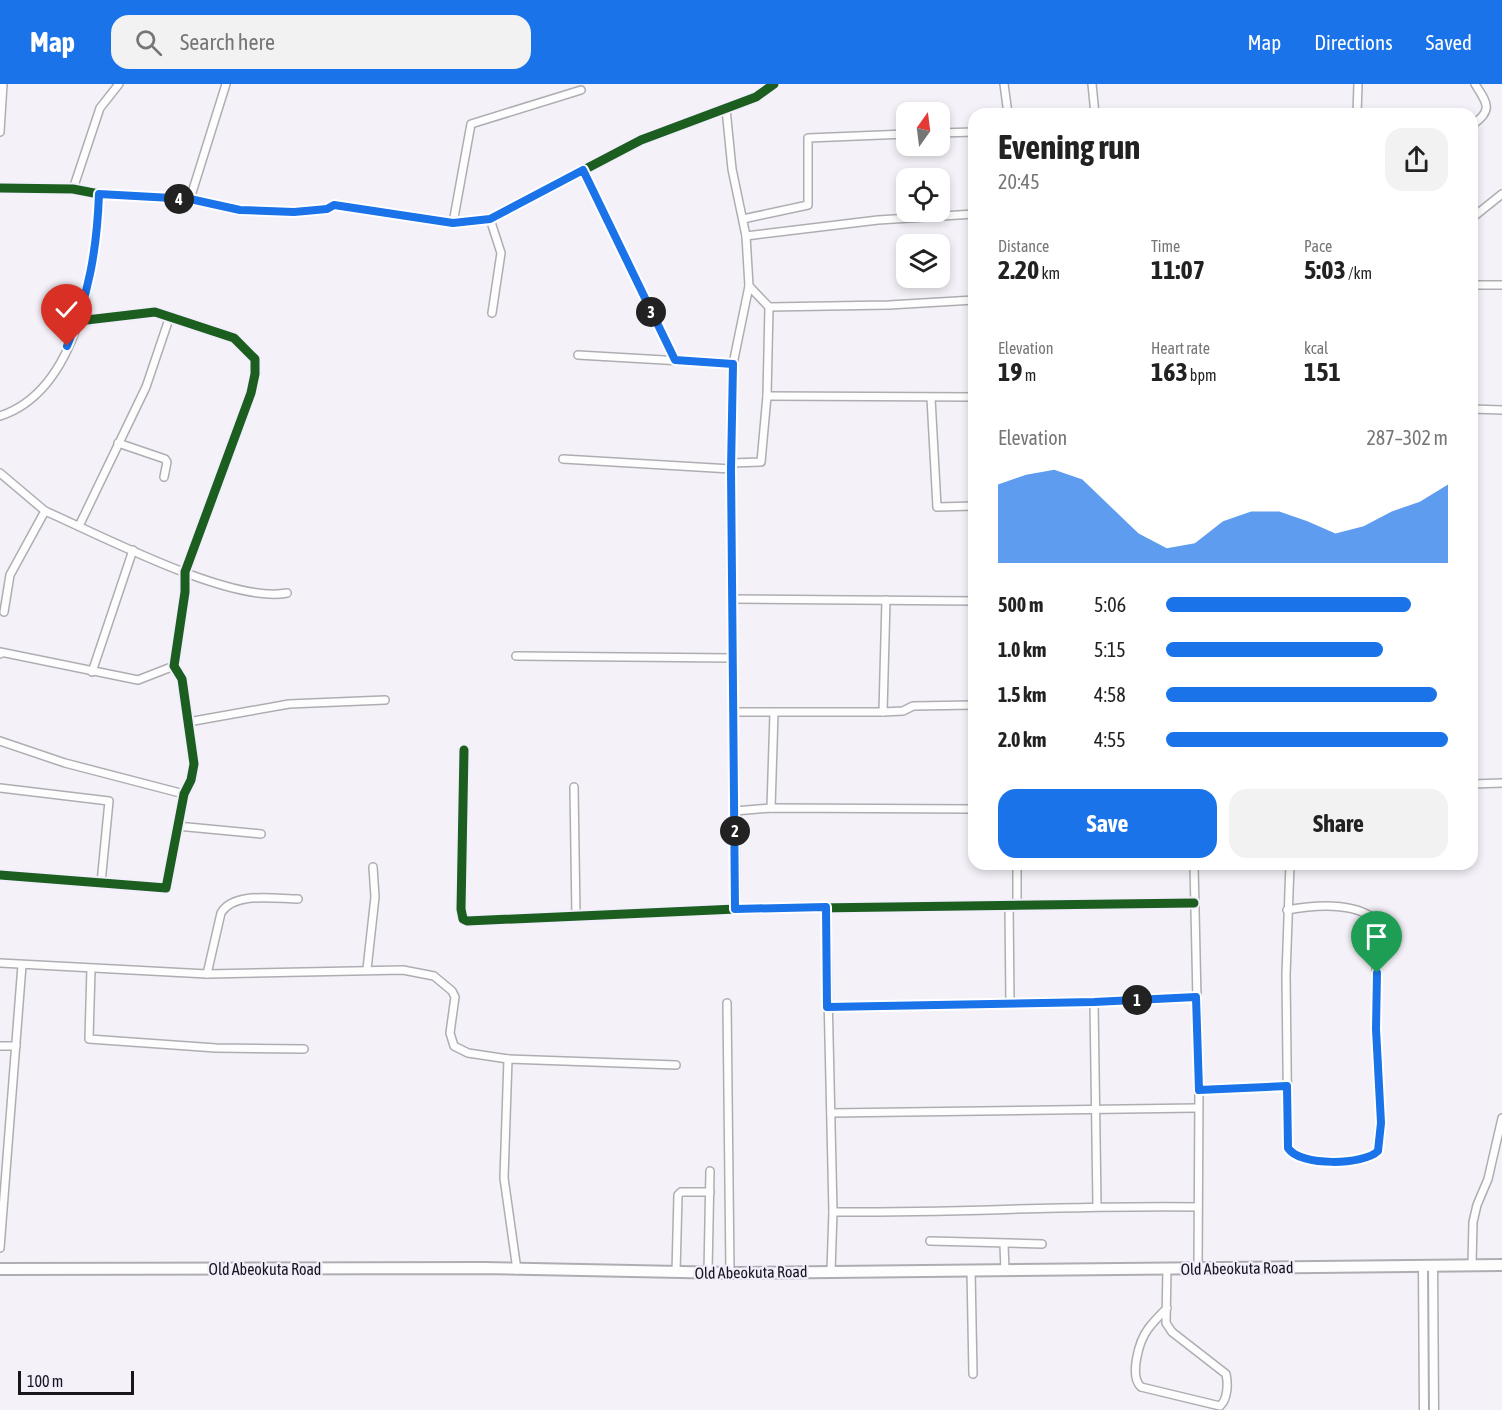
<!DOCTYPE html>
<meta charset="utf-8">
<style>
body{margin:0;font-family:"Asap Condensed",sans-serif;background:#f2f2f2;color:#222;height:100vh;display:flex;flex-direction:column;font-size:22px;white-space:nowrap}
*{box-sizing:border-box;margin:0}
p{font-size:20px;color:#767676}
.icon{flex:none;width:33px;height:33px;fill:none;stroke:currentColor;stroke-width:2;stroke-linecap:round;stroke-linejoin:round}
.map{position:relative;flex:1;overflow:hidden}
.drawer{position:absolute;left:968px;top:24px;width:510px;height:762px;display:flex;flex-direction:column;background:#fff;border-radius:18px;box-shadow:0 3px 9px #0003}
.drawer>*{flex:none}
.needle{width:39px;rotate:14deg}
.fabs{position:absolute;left:896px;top:18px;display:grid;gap:12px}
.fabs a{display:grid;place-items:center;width:54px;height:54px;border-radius:12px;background:#fff;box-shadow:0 3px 9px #0003;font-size:30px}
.scale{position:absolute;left:18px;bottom:15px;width:116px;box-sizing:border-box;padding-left:6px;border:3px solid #18161b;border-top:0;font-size:16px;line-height:21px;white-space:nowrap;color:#18161b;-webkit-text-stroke:4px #f3eefc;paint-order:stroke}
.pin{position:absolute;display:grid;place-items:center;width:51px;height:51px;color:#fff;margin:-62px -26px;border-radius:50% 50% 50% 0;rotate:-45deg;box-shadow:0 0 6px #0007}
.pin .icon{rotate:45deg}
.km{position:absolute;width:30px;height:30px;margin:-15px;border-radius:50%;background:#222;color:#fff;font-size:16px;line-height:30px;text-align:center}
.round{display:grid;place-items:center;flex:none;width:63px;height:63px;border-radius:18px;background:#f2f2f2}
.head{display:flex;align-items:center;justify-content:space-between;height:102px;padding:0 30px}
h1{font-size:33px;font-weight:700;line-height:45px}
.stats{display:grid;grid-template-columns:repeat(3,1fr);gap:9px;height:102px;padding:6px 30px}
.stats div{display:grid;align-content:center}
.stats b{font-size:26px;font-weight:700}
.stats small{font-size:16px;font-weight:400}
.stats p{font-size:16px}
.chart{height:168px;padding:12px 30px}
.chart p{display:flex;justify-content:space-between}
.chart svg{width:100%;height:108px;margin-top:6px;fill:#1a73e8;opacity:.7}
.cta{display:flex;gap:12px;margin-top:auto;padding:12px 30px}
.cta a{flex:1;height:69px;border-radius:18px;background:#1a73e8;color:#fff;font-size:24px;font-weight:700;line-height:69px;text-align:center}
.cta a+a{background:#f2f2f2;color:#222}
ul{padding:0 30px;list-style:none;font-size:20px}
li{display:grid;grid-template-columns:96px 72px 1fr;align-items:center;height:45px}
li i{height:15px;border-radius:8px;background:#1a73e8}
header{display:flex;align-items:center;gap:36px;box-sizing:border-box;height:84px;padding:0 30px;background:#1a73e8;color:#fff}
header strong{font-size:28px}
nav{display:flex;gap:33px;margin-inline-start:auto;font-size:21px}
.search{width:420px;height:54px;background:#f2f2f2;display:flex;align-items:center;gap:15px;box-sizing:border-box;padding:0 21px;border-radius:18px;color:#767676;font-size:22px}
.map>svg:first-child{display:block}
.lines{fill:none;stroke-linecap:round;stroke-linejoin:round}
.minor-casing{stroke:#aeadb2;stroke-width:10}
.tertiary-casing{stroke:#aeadb2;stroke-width:11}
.trunk-casing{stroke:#aeadb2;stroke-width:14}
.minor{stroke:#fdfdfe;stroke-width:7}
.tertiary{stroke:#fdfdfe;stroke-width:8}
.trunk{stroke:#fdfdfe;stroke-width:10}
.cycleway-casing{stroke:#f3eefc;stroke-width:13}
.cycleway{stroke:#1b5e20;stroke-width:9}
.route-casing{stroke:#fff;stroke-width:12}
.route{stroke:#1a73e8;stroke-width:8}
.labels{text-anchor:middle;stroke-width:4.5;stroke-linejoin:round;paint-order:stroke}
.street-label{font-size:16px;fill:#18161b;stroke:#f3eefc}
</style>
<header>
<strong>Map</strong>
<div class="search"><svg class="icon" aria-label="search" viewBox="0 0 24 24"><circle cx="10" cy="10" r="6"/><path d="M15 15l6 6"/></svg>Search here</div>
<nav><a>Map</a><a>Directions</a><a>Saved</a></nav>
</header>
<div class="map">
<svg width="1502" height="1326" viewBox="0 0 1502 1326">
<rect width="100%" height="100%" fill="#f4f2f8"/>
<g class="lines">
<g class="minor-casing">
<g id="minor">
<polyline points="1004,0 1008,30"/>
<polyline points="1092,0 1095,30"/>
<polyline points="726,25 732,85 746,152 749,202 733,280 731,379 736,825"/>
<polyline points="1357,30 1358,0"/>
<path d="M1472,41C1494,26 1487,19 1475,0"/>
<polyline points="0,48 3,0"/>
<polyline points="939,49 974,48"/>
<polyline points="583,86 675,276"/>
<polyline points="73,105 100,24 119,0"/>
<polyline points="190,115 226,0"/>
<polyline points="1472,134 1502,110"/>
<polyline points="490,135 501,169 492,229"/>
<polyline points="743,135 808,121 808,54 906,50"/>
<polyline points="453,139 471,40 581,6"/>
<polyline points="746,152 878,136 974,130"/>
<polyline points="1472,201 1502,201"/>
<polyline points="769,223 889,221 974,216"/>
<polyline points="578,271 733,280"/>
<polyline points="767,312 974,313"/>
<polyline points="931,314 937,423 974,422"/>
<polyline points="1472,325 1502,326"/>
<path d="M0,332C80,306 96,181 99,110"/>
<polyline points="118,359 165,375 167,378 164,393"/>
<polyline points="563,375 731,385"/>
<polyline points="731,379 761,378 767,312 769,223 749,202"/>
<polyline points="0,389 45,427 10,491 4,528"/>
<path d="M45,427C100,451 231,520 287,509"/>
<polyline points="79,442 146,303 170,232"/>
<polyline points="733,515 974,517"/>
<polyline points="0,570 0,568 138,596 174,582"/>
<polyline points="516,572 732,574"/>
<polyline points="92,588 133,466"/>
<polyline points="733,628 883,628 903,627 913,622 974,621"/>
<polyline points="883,628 886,516"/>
<polyline points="188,638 289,620 385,616"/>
<polyline points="0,657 65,679 184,710"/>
<polyline points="464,666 461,825 463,835 467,837 736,825 1194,819"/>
<polyline points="1472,700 1502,699"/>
<polyline points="574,703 576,832"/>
<polyline points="0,704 109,717 101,799"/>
<polyline points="771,724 774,629"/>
<polyline points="735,727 771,724 974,725"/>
<polyline points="177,742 261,750"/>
<polyline points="1017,780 1017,820"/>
<polyline points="1194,780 1199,1006 1198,1184"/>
<polyline points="0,791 166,804 184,710 191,696 194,680 182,595 174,582 185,508 185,488 251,309 255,290 255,275 234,254 155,228 78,237"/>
<polyline points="1009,820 1010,920"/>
<path d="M826,823L833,1128C954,1129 1076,1121 1198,1123"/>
<path d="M1287,826C1314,821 1349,818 1372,833L1376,847V945L1381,1039L1378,1067C1364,1081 1300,1083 1288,1064L1286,891L1290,780"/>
<polyline points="0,879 207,890 403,886 434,892 452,907 455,913 450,949 454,962 468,969 508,975"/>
<polyline points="91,885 89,955 216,964 304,965"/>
<polyline points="367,885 375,813 373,783"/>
<path d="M207,890L221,829C234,807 276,815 298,815"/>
<polyline points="1094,918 1097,1121"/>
<polyline points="727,919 730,1189"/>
<polyline points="827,923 1094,918 1196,913"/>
<polyline points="0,962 16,962"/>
<polyline points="1199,1006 1287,1002"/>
<polyline points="831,1029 1197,1024"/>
<polyline points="930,1157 1042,1160"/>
<polyline points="1004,1161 1005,1186"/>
<polyline points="0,1164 22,881"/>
<polyline points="1472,1181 1473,1138 1477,1121 1488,1095 1502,1034"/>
<polyline points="517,1186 504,1094 508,975 676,981"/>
<polyline points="971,1186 973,1290"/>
<polyline points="831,1187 833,1128"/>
<polyline points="708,1188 710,1087"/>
<polyline points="676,1189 678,1111 681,1108 710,1108"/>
<path d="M1167,1224C1160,1231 1153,1238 1148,1245C1139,1257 1129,1292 1141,1303L1220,1322C1228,1315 1228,1299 1226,1290L1172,1248L1166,1239L1167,1184"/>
</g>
</g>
<g class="tertiary-casing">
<g id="tertiary">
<polyline points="0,104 73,105 99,110 190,115 240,126 293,128 327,125 334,121 453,139 490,135 641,56 756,13 774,0"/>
<polyline points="1423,1182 1424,1326"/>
<polyline points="1433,1182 1434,1326"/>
</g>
</g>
<g class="trunk-casing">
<polyline id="trunk" points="0,1185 484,1184 730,1189 1502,1181"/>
</g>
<use href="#minor" class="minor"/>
<use href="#tertiary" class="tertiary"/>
<use href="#trunk" class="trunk"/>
<g class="cycleway-casing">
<g id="cycleway">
<polyline points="0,104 73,105 99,110 190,115 240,126 293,128 327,125 334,121 453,139 490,135 641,56 756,13 774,0"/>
<polyline points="464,666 461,825 463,835 467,837 736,825 1194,819"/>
<polyline points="0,791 166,804 184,710 191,696 194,680 182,595 174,582 185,508 185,488 251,309 255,290 255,275 234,254 155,228 78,237"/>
</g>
</g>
<use href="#cycleway" class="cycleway"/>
</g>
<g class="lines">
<g class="route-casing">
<path id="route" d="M67,262C89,212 97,164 99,110L190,115L240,126L294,128L327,125L334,121L453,139L490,135L583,86L675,276L733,280L731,385L735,825L826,823L827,923L1094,918L1196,913L1199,1006L1287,1002L1288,1064C1300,1083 1364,1081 1378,1067L1381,1039L1376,945L1377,889"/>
</g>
<use href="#route" class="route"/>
</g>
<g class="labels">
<g class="street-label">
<text transform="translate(1237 1184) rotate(-1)" y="6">Old Abeokuta Road</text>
<text x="265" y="1191">Old Abeokuta Road</text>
<text transform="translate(751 1188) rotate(-1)" y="6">Old Abeokuta Road</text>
</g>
</g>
</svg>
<div class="fabs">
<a><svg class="needle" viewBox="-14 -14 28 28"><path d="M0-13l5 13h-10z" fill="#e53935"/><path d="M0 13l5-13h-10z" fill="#767676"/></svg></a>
<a><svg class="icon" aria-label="locate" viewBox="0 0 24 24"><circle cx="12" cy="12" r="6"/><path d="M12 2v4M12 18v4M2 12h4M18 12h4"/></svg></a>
<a><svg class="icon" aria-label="layers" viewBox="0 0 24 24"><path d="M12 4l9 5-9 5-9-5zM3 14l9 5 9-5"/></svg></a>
</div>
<div class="scale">100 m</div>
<div class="pin" style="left:1377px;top:889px;background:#1e9e55"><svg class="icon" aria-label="arrive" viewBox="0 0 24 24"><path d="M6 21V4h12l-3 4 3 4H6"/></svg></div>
<div class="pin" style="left:67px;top:262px;background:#d93025"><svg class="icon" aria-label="check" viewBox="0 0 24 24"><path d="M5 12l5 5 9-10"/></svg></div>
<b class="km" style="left:1137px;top:916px">1</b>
<b class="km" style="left:735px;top:747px">2</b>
<b class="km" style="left:651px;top:228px">3</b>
<b class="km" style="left:179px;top:115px">4</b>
<section class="drawer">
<div class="head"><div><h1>Evening run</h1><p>20:45</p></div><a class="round"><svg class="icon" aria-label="share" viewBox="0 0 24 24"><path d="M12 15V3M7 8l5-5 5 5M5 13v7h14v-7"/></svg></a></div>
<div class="stats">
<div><p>Distance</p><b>2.20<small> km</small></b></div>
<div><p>Time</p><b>11:07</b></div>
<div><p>Pace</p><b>5:03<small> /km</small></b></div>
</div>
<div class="stats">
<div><p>Elevation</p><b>19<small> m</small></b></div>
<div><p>Heart rate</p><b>163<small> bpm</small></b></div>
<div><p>kcal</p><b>151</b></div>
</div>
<div class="chart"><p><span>Elevation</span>287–302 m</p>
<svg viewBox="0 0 160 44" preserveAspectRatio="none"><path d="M0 44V12L10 8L20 6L30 10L40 21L50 32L60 38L70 36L80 27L90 23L100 23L110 27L120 32L130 29L140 23L150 19L160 12V44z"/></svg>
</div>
<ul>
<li><b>500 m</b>5:06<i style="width:87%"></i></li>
<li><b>1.0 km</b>5:15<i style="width:77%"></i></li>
<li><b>1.5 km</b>4:58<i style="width:96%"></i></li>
<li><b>2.0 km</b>4:55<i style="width:100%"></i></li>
</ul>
<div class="cta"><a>Save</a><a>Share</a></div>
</section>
</div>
